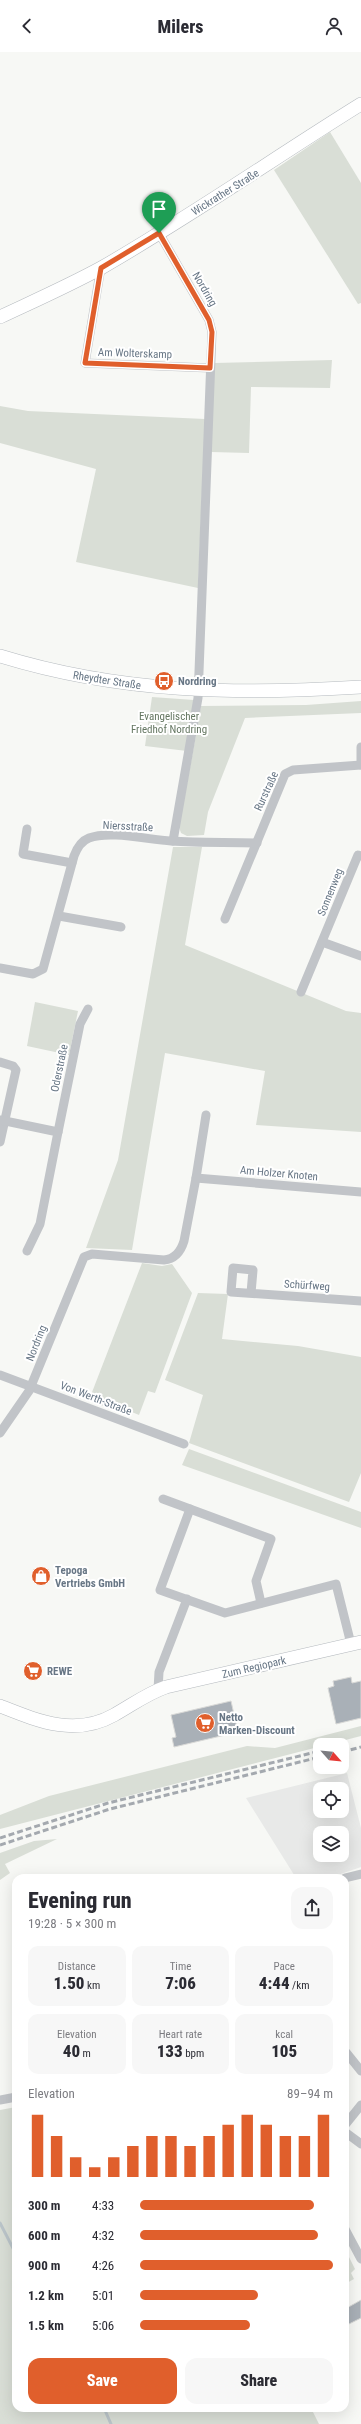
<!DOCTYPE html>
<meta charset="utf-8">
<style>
body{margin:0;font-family:"Roboto Condensed",sans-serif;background:#f7f7f7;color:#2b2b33;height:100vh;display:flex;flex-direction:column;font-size:15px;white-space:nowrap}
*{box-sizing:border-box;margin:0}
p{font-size:13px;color:#7c7c81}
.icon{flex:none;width:22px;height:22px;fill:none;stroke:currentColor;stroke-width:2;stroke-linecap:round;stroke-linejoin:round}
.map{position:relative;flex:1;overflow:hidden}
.side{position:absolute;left:12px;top:1822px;width:337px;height:538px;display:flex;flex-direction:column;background:#fff;border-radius:12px;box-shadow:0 4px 16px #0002}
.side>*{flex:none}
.needle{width:26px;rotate:117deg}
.fabs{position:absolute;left:313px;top:1686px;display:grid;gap:8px}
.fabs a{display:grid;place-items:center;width:36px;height:36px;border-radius:8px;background:#fff;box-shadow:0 4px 16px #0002;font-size:20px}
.pin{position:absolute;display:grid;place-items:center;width:34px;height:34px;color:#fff;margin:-41px -17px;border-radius:50% 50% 50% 0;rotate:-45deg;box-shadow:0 0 4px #0007}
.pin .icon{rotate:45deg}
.round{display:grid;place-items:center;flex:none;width:42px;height:42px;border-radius:12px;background:#f7f7f7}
.head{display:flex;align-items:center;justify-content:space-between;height:68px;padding:0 16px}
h1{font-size:22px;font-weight:800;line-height:30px}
.metrics{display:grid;grid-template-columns:repeat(3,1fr);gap:6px;height:68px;padding:4px 16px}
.metrics div{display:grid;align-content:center;border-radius:10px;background:#f7f7f7;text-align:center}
.metrics b{font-size:17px;font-weight:800}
.metrics small{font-size:11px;font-weight:400}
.metrics p{font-size:11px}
.chart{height:112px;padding:8px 16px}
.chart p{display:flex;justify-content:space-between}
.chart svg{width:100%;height:72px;margin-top:4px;stroke:#e05f2c;stroke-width:6}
.action{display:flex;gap:8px;margin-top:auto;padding:8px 16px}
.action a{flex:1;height:46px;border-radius:12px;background:#e05f2c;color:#fff;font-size:16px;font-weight:800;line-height:46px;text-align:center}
.action a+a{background:#f7f7f7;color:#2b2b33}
ul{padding:0 16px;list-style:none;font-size:13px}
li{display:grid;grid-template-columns:64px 48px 1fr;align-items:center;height:30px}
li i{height:10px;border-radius:5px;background:#e05f2c}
header{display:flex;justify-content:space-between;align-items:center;height:52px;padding:0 16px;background:#fff;font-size:18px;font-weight:800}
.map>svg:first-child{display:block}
.built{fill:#e8e9e8;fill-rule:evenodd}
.green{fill:#d9ded6}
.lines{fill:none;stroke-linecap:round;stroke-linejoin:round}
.stream{stroke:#bbc5ca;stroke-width:3}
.building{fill:#a9b0b7;stroke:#d9d9d7}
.secondary-casing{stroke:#b5babf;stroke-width:14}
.street{stroke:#c1c4c8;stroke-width:9}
.secondary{stroke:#fff;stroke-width:13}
.rail{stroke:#a4a9af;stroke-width:3;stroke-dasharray:6 3;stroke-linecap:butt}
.route-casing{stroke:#fff;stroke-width:8}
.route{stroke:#e05f2c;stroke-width:5}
.labels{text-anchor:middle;stroke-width:4;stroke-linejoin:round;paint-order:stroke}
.street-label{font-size:11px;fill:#677685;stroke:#fff}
.poi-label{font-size:11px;font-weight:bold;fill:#677685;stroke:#fff;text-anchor:start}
.park-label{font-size:11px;fill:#657762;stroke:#fff}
</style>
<header><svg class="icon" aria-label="back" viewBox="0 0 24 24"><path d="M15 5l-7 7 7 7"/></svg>Milers<svg class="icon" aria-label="person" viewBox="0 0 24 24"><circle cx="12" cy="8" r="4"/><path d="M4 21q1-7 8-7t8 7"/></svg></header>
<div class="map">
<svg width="361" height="2372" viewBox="0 0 361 2372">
<rect width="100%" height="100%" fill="#f7f8f5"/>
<path class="built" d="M347,1721L361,1776V1815L329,1826H296L246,1746ZM320,1737H342V1759H320ZM320,1781H342V1803H320Z"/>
<g class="green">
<polygon points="330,80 361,131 361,251 358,252 274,118"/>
<polygon points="332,308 330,336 251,335 249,401 211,400 214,311"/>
<polygon points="0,354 28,359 205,367 198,536 76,510 96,417 0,391"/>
<polygon points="152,645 194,648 187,699 145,694"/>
<polygon points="361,649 361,661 245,666 208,760 204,783 187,784 181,781 179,775 196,683 201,683 203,675 197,674 201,654 306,653"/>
<polygon points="173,795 202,795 185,893 346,959 361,961 361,1080 256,1073 265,1019 165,1001 132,1198 86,1196 118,1108"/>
<polygon points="35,950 78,959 69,1003 27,994"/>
<polygon points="142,1211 162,1214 172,1212 192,1241 155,1341 148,1339 139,1363 127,1358 120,1361 89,1348"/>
<polygon points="198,1241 228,1242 222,1287 298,1294 361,1305 361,1421 349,1450 189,1391 203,1343 165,1328"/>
<polygon points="189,1397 361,1460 361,1476 182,1413"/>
<polygon points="361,1674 361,1684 0,1777 0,1763 49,1744 247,1694 275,1696"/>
<polygon points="57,1787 5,1812 10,1821 0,1828 0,1801 34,1789"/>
<polygon points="16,2055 16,2356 311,2356 319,2372 0,2372 0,2058"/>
<polygon points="348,2203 355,2217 351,2221 354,2227 345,2232 345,2205"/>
</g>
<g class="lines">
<g class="stream">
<polyline points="0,2171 16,2202"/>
<polyline points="104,2356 111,2372"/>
</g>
</g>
<g class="building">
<polygon points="351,1625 352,1631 361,1629 361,1666 336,1672 328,1636 334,1634 333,1629"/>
<polygon points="231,1649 238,1680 174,1695 172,1686 176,1685 171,1663"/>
<polygon points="361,2248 361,2266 345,2274 345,2257"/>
</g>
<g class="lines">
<g class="secondary-casing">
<g id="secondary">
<path d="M0,265C34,249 68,234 101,216C190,165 274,106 361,52"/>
<path d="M0,604C120,641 237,643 361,635"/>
<path d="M0,1654C38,1669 75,1685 114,1663C132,1653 146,1642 166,1635L361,1590"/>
</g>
</g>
<g class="street">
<polyline points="159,181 209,268 212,280 198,646 173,789"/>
<polyline points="101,215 85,311 210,316"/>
<polyline points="361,713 361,695"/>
<polyline points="27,777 23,802 72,811"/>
<polyline points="59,864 121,875"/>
<polyline points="225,867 285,722 293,718 361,713"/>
<polyline points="322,890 361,904"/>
<path d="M0,916L33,922L43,917L74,804C77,796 81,789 89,786C110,778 149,788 171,789C200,791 228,790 257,791"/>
<polyline points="301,940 358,803 361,804"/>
<polyline points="0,1010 13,1014 16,1018 0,1090"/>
<polyline points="206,1063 196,1126 361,1140"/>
<polyline points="0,1068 58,1080 40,1172 27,1199"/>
<polyline points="58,1080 80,972 88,957"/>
<polyline points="251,1241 253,1218 233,1216 231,1240 361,1249"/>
<polyline points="0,1323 184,1392"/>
<path d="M0,1381L29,1339L84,1205L92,1202L164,1208C175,1207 181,1199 184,1189L196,1126"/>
<polyline points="163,1447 271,1487 256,1529 261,1551"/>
<polyline points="190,1457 160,1538 225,1561 336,1532 351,1592"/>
<polyline points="158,1638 159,1620 187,1547"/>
<polyline points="345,1826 361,1822"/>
<polyline points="345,1999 361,2019"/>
<polyline points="0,2048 16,2045"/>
<polyline points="345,2073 361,2053"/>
<polyline points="345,2080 361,2092"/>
<polyline points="345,2177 361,2207"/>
</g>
<use href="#secondary" class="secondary"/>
<g class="rail">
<polyline points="342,1700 361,1695"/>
<polyline points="0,1786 108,1751 320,1699"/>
<polyline points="0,1793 110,1757 320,1705"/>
</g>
</g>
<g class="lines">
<g class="route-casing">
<polygon id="route" points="159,181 209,268 212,280 210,316 85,311 101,216"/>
</g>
<use href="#route" class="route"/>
</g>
<defs>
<g id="bus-disc" transform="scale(1)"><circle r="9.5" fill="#e05f2c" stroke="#fff"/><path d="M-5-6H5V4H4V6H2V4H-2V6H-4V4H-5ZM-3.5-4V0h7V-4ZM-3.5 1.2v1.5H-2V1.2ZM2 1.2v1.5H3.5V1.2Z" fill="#fff"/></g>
<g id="shop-disc" transform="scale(1)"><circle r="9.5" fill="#e05f2c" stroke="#fff"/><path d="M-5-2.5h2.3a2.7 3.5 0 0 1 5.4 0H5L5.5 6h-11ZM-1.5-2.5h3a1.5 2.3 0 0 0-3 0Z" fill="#fff"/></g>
<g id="supermarket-disc" transform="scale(1)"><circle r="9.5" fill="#e05f2c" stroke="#fff"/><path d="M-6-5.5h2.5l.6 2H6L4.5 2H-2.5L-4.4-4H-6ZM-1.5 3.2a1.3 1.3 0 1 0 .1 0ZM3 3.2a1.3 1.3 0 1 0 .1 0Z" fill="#fff"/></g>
</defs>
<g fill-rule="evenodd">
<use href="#bus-disc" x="164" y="629"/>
<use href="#shop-disc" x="41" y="1524"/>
<use href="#supermarket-disc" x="33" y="1619"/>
<use href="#supermarket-disc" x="205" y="1671"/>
</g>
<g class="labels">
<g class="street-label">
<text transform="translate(225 140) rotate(-32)" y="4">Wickrather Straße</text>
<text transform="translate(205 237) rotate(60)" y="4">Nordring</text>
<text transform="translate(135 301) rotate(2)" y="4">Am Wolterskamp</text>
<text transform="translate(107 628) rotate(9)" y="4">Rheydter Straße</text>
<text transform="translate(266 739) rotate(-65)" y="4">Rurstraße</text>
<text transform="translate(128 774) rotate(3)" y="4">Niersstraße</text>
<text transform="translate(330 840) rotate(-68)" y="4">Sonnenweg</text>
<text transform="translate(59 1016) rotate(-78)" y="4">Oderstraße</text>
<text transform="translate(279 1121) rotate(5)" y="4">Am Holzer Knoten</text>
<text transform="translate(307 1233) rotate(4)" y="4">Schürfweg</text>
<text transform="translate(36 1291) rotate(-68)" y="4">Nordring</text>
<text transform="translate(96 1346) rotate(21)" y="4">Von Werth-Straße</text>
<text transform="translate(254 1615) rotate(-13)" y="4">Zum Regiopark</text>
</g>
<g class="poi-label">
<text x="178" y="633">Nordring</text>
<text x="55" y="1522">Tepoga<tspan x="55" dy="13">Vertriebs GmbH</tspan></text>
<text x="47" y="1623">REWE</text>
<text x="219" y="1669">Netto<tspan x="219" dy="13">Marken-Discount</tspan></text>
</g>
<g class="park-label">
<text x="169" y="668">Evangelischer<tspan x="169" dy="13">Friedhof Nordring</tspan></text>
</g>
</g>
</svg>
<div class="fabs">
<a><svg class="needle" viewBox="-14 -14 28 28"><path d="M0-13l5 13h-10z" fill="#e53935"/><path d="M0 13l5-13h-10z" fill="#7c7c81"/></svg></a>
<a><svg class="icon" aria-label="locate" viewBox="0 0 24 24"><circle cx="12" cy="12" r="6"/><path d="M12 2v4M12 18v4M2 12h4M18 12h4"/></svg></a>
<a><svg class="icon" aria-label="layers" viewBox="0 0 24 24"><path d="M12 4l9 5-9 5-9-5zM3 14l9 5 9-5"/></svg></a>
</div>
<div class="pin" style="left:159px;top:181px;background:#1e9e55"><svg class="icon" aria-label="arrive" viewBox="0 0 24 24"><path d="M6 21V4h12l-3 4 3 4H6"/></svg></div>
<section class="side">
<div class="head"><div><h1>Evening run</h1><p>19:28 · 5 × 300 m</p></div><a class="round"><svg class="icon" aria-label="share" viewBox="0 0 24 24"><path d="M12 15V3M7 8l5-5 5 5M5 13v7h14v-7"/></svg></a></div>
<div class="metrics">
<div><p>Distance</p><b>1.50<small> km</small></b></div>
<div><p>Time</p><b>7:06</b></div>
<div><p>Pace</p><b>4:44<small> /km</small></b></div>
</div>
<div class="metrics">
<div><p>Elevation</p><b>40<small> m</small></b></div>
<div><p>Heart rate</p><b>133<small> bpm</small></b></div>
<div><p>kcal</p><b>105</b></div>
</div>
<div class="chart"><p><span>Elevation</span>89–94 m</p>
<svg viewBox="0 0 160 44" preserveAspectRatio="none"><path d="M5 44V6M15 44V19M25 44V32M35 44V38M45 44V32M55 44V25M65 44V19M75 44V19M85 44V25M95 44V19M105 44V12M115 44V6M125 44V12M135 44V19M145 44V19M155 44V6"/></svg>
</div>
<ul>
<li><b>300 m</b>4:33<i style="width:90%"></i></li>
<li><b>600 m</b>4:32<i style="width:92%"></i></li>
<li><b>900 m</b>4:26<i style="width:100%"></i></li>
<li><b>1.2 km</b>5:01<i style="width:61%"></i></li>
<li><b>1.5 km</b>5:06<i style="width:57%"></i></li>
</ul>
<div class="action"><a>Save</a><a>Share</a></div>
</section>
</div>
